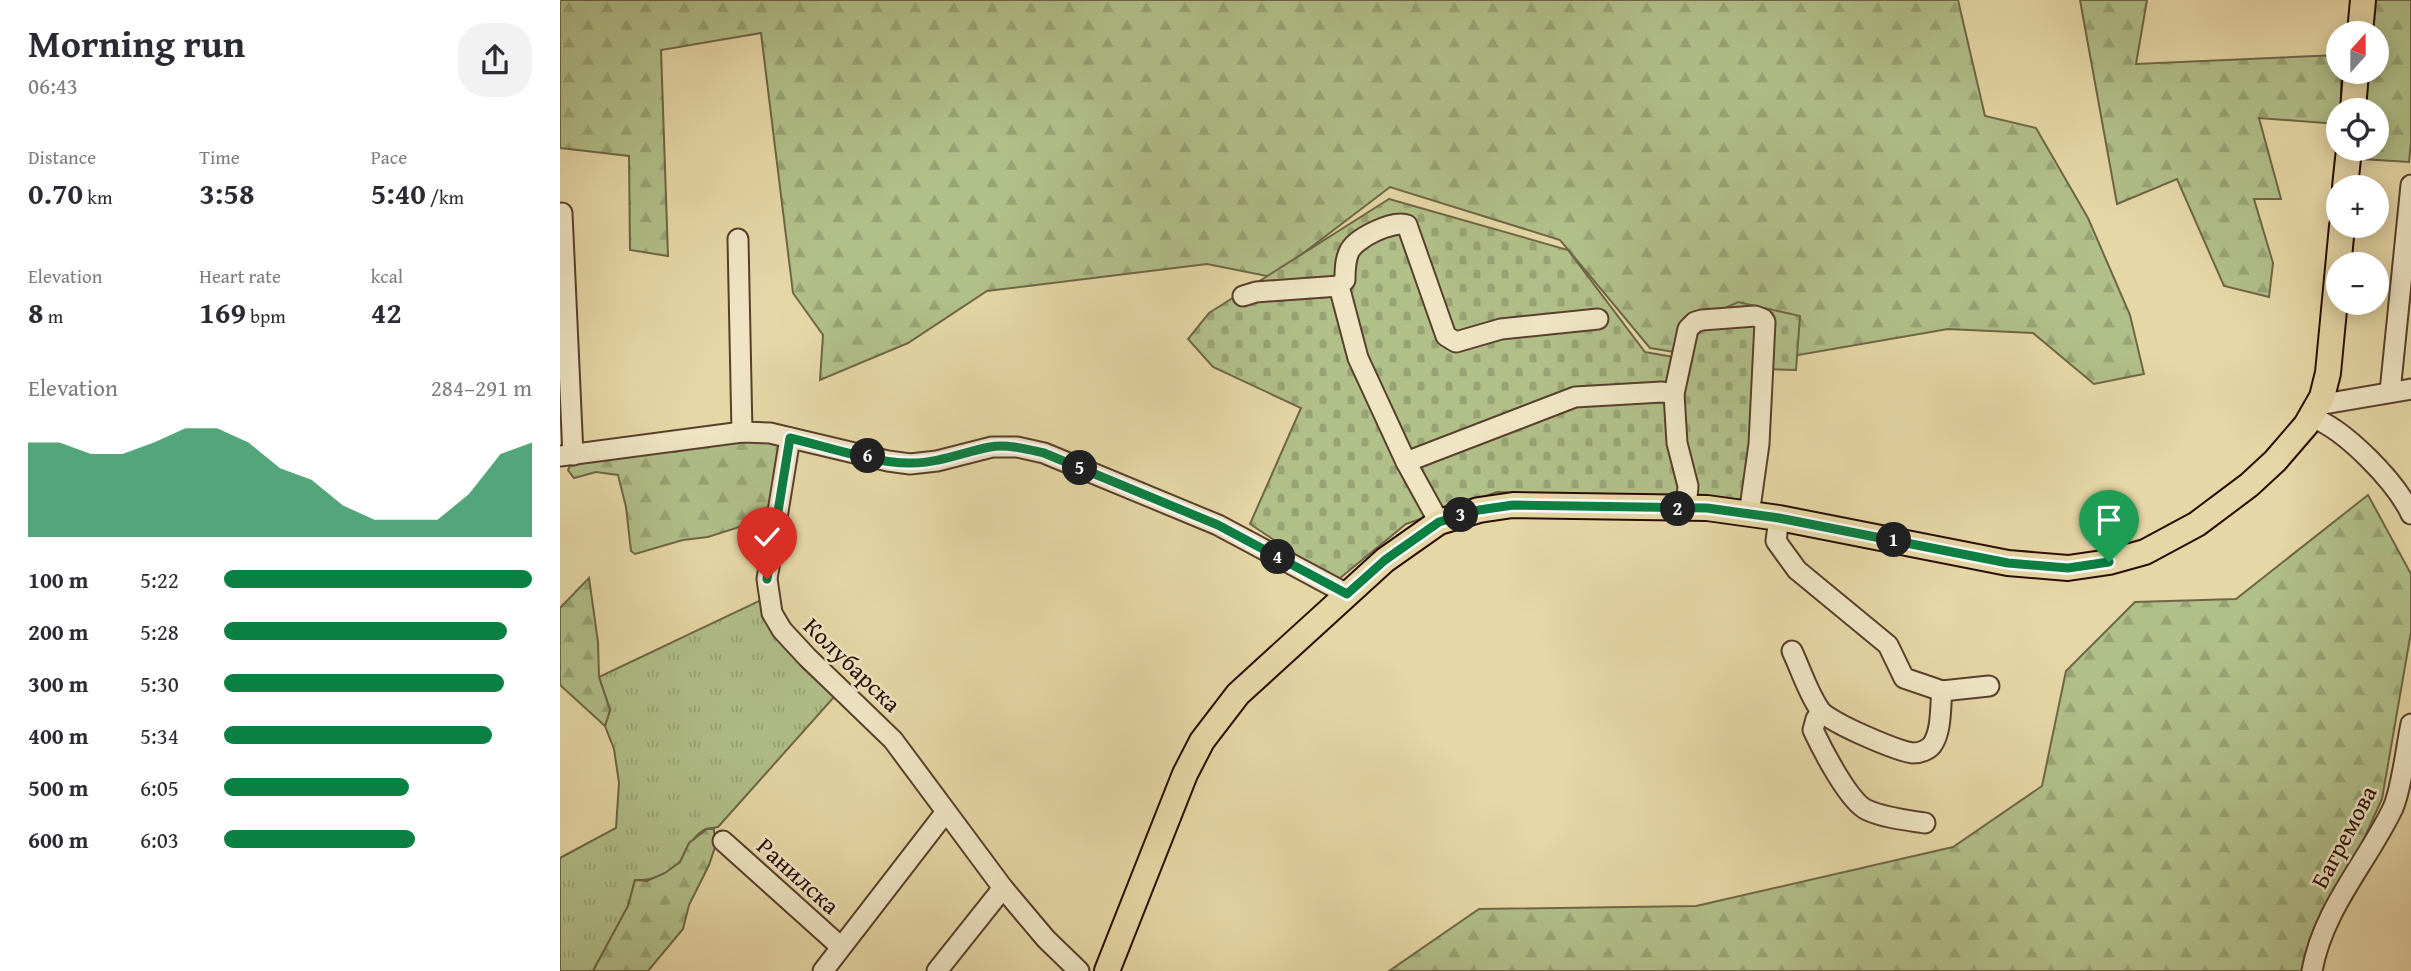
<!DOCTYPE html>
<meta charset="utf-8">
<style>
body{margin:0;font-family:"Gentium Book Plus",serif;background:#f2f2f3;color:#2b2b33;height:100vh;display:flex;flex-direction:column;font-size:26px;white-space:nowrap}
*{box-sizing:border-box;margin:0}
p{font-size:23px;color:#7c7c81}
.icon{flex:none;width:38px;height:38px;fill:none;stroke:currentColor;stroke-width:2;stroke-linecap:round;stroke-linejoin:round}
.map{position:relative;flex:1;overflow:hidden}
.sheet{display:flex;flex-direction:column;background:#fff;width:560px}
.sheet>*{flex:none}
.needle{width:46px;rotate:21deg}
.fabs{position:absolute;left:1766px;top:21px;display:grid;gap:14px}
.fabs a{display:grid;place-items:center;width:63px;height:63px;border-radius:50%;background:#fff;box-shadow:0 4px 18px #0003;font-size:35px}
.pin{position:absolute;display:grid;place-items:center;width:60px;height:60px;color:#fff;margin:-72px -30px;border-radius:50% 50% 50% 0;rotate:-45deg;box-shadow:0 0 7px #0007}
.pin .icon{rotate:45deg}
.km{position:absolute;width:35px;height:35px;margin:-18px;border-radius:50%;background:#222;color:#fff;font-size:19px;line-height:35px;text-align:center}
.round{display:grid;place-items:center;flex:none;width:74px;height:74px;border-radius:28px;background:#f2f2f3}
.head{display:flex;align-items:center;justify-content:space-between;height:119px;padding:0 28px}
h1{font-size:38px;font-weight:600;line-height:52px}
.stats{display:grid;grid-template-columns:repeat(3,1fr);gap:10px;height:119px;padding:7px 28px}
.stats div{display:grid;align-content:center}
.stats b{font-size:30px;font-weight:600}
.stats small{font-size:19px;font-weight:400}
.stats p{font-size:19px}
.chart{height:196px;padding:14px 28px}
.chart p{display:flex;justify-content:space-between}
.chart svg{width:100%;height:126px;margin-top:7px;fill:#0b8043;opacity:.7}
ul{padding:0 28px;list-style:none;font-size:23px}
li{display:grid;grid-template-columns:112px 84px 1fr;align-items:center;height:52px}
li i{height:18px;border-radius:9px;background:#0b8043}
main{display:flex;flex:1;min-height:0}
.map>svg:first-child{display:block}
.grass{fill:url(#grass-tufts);stroke:#6e6646;stroke-width:2}
.forest{fill:url(#forest-firs);stroke:#6e6646;stroke-width:2}
.cemetery{fill:url(#cemetery-stones);stroke:#6e6646;stroke-width:2}
.lines{fill:none;stroke-linecap:round;stroke-linejoin:round}
.minor-casing{stroke:#593f2c;stroke-width:23}
.major-casing{stroke:#2a0c03;stroke-width:28}
.minor{stroke:#efe5c5;stroke-width:19}
.major{stroke:#e6d7a6;stroke-width:24}
.route-casing{stroke:#fff;stroke-width:14}
.route{stroke:#0b8043;stroke-width:9}
.labels{text-anchor:middle;stroke-width:5;stroke-linejoin:round;paint-order:stroke}
.street-label{font-size:24px;fill:#2a0c03;stroke:#efe5c5}
</style>
<main>
<section class="sheet">
<div class="head"><div><h1>Morning run</h1><p>06:43</p></div><a class="round"><svg class="icon" aria-label="share" viewBox="0 0 24 24"><path d="M12 15V3M7 8l5-5 5 5M5 13v7h14v-7"/></svg></a></div>
<div class="stats">
<div><p>Distance</p><b>0.70<small> km</small></b></div>
<div><p>Time</p><b>3:58</b></div>
<div><p>Pace</p><b>5:40<small> /km</small></b></div>
</div>
<div class="stats">
<div><p>Elevation</p><b>8<small> m</small></b></div>
<div><p>Heart rate</p><b>169<small> bpm</small></b></div>
<div><p>kcal</p><b>42</b></div>
</div>
<div class="chart"><p><span>Elevation</span>284–291 m</p>
<svg viewBox="0 0 160 44" preserveAspectRatio="none"><path d="M0 44V11L10 11L20 15L30 15L40 11L50 6L60 6L70 11L80 20L90 24L100 33L110 38L120 38L130 38L140 29L150 15L160 11V44z"/></svg>
</div>
<ul>
<li><b>100 m</b>5:22<i style="width:100%"></i></li>
<li><b>200 m</b>5:28<i style="width:92%"></i></li>
<li><b>300 m</b>5:30<i style="width:91%"></i></li>
<li><b>400 m</b>5:34<i style="width:87%"></i></li>
<li><b>500 m</b>6:05<i style="width:60%"></i></li>
<li><b>600 m</b>6:03<i style="width:62%"></i></li>
</ul>
</section>
<div class="map">
<svg width="1851" height="971" viewBox="0 0 1851 971">
<defs>
<pattern id="grass-tufts" width="24" height="20" patternUnits="userSpaceOnUse" patternTransform="scale(1.75)"><rect width="24" height="20" fill="#b1bf89"/><path d="M3 7l-1-3M5 7V3M7 7l1-3M15 17l-1-3M17 17v-4M19 17l1-3" fill="none" stroke="#98a375"/></pattern>
<pattern id="forest-firs" width="22" height="20" patternUnits="userSpaceOnUse" patternTransform="scale(1.75)"><rect width="22" height="20" fill="#b1bf89"/><path d="M5 1l3.5 6h-7zM16 11l3.5 6h-7z" fill="#98a375"/></pattern>
<pattern id="cemetery-stones" width="16" height="16" patternUnits="userSpaceOnUse" patternTransform="scale(1.75)"><rect width="16" height="16" fill="#b1bf89"/><path d="M2 7V4a2 2 0 0 1 4 0v3zM10 15v-3a2 2 0 0 1 4 0v3z" fill="#98a375"/></pattern>
</defs>
<rect width="100%" height="100%" fill="#e6d7a6"/>
<filter id="stains"><feTurbulence type="fractalNoise" baseFrequency=".00286" numOctaves="4"/><feColorMatrix values="0 0 0 0 .2 0 0 0 0 .09 0 0 0 0 .02 0 0 0 .5 -.17"/></filter>
<radialGradient id="worn" r=".72"><stop offset=".6" stop-color="#630" stop-opacity="0"/><stop offset="1" stop-color="#630" stop-opacity=".3"/></radialGradient>
<path class="grass" d="M201,600L220,641L243,668L274,697L158,827C154,828 150,828 146,829C133,835 128,849 121,860C111,874 91,881 75,880L68,906L33,971H0V858L56,828L59,783L54,749L45,726L50,710L39,677Z"/>
<g class="forest">
<polygon points="0,0 1398,0 1425,116 1476,128 1528,218 1570,315 1584,374 1534,384 1473,333 1388,329 1187,364 1090,348 1000,240 830,187 712,277 647,264 427,291 348,343 260,380 263,335 233,293 201,33 101,50 108,256 70,250 69,156 0,148"/>
<polygon points="1520,0 1587,0 1576,64 1778,55 1778,72 1781,72 1781,110 1778,110 1778,124 1699,118 1721,199 1694,199 1713,263 1709,297 1664,286 1617,179 1557,204"/>
<polygon points="1811,0 1851,0 1851,142 1849,162 1801,159 1801,149 1816,149 1816,110 1802,110 1805,72 1816,72 1816,33 1809,33"/>
<polygon points="206,437 219,446 222,455 207,535 179,527 148,537 123,540 75,554 71,551 66,507 58,475 36,472 14,478 8,470 12,461 100,449 115,452 129,449 136,443"/>
<polygon points="1808,495 1851,574 1851,632 1822,799 1744,971 829,971 919,909 1136,906 1393,847 1482,786 1506,671 1575,602 1676,599"/>
<polygon points="29,578 38,642 39,677 50,710 45,726 0,685 0,608"/>
<polygon points="147,829 154,829 155,847 149,865 129,905 123,929 88,971 33,971 68,906 75,880 87,881 105,873 120,862 129,843"/>
</g>
<polygon class="cemetery" points="829,199 1008,250 1085,352 1125,359 1131,324 1178,302 1240,316 1236,370 1206,369 1195,500 937,492 846,524 774,583 738,556 690,524 741,408 653,367 628,339 649,313"/>
<g class="lines">
<g class="minor-casing">
<g id="minor">
<polyline points="2,213 13,455"/>
<polyline points="178,239 182,432"/>
<polyline points="683,296 696,292 779,286"/>
<polyline points="1830,392 1851,185"/>
<polyline points="1758,405 1851,389"/>
<path d="M1751,417C1785,429 1836,482 1851,514"/>
<polyline points="230,438 207,579 212,613 222,630 247,657 333,740 443,888 486,939 519,971"/>
<polyline points="0,456 182,432 210,433 328,461 350,464 377,461 432,447 457,447 484,453 658,525 787,594"/>
<polyline points="846,462 1015,397 1102,392 1114,394"/>
<polyline points="1126,509 1128,486 1117,443 1114,394 1128,329 1135,322 1142,320 1195,316 1203,319 1205,322 1199,444 1189,515"/>
<polyline points="1219,518 1216,541 1237,570 1328,645 1344,678 1382,691 1429,686"/>
<path d="M879,522L846,462L798,358L779,286L785,280C785,270 785,261 789,252C795,238 833,220 847,225L886,336L896,342L941,329L1038,319"/>
<path d="M1232,651C1241,670 1248,693 1260,710C1268,722 1337,751 1353,753C1360,753 1368,750 1372,745C1382,731 1380,707 1382,691"/>
<path d="M1261,712L1256,719L1253,730C1262,749 1289,802 1307,810C1325,818 1346,820 1365,823"/>
<polyline points="163,841 281,947"/>
<polyline points="263,971 385,813"/>
<polyline points="377,971 443,888"/>
<path d="M1752,971C1763,909 1806,864 1833,808C1842,787 1846,748 1851,724"/>
</g>
</g>
<g class="major-casing">
<g id="major">
<polyline points="1800,33 1803,0"/>
<polyline points="1793,110 1796,72"/>
<polyline points="1785,187 1789,149"/>
<polyline points="547,971 625,774 642,741 678,694 825,560 879,522 919,510 953,505 1147,508 1219,518 1448,563 1508,568 1549,562 1585,552 1637,524 1689,485 1715,461 1746,425 1762,397 1768,373 1782,226"/>
</g>
</g>
<use href="#minor" class="minor"/>
<use href="#major" class="major"/>
</g>
<g class="lines">
<g class="route-casing">
<path id="route" d="M207,579L230,438C264,446 318,464 351,463C379,463 404,452 430,447C448,444 466,449 484,453L658,525L787,594L825,560L879,522L919,510L953,505L1147,508L1219,518L1448,563L1508,568L1549,562"/>
</g>
<use href="#route" class="route"/>
</g>
<g class="labels">
<g class="street-label">
<text transform="translate(292 665) rotate(44)" y="8">Колубарска</text>
<text transform="translate(1784 837) rotate(-62)" y="8">Багремова</text>
<text transform="translate(238 876) rotate(42)" y="8">Ранилска</text>
</g>
</g>
<rect width="100%" height="100%" filter="url(#stains)"/>
<rect width="100%" height="100%" fill="url(#worn)"/>
</svg>
<div class="fabs">
<a><svg class="needle" viewBox="-14 -14 28 28"><path d="M0-13l5 13h-10z" fill="#e53935"/><path d="M0 13l5-13h-10z" fill="#7c7c81"/></svg></a>
<a><svg class="icon" aria-label="locate" viewBox="0 0 24 24"><circle cx="12" cy="12" r="6"/><path d="M12 2v4M12 18v4M2 12h4M18 12h4"/></svg></a>
<a>+</a>
<a>−</a>
</div>
<div class="pin" style="left:1549px;top:562px;background:#1e9e55"><svg class="icon" aria-label="arrive" viewBox="0 0 24 24"><path d="M6 21V4h12l-3 4 3 4H6"/></svg></div>
<div class="pin" style="left:207px;top:579px;background:#d93025"><svg class="icon" aria-label="check" viewBox="0 0 24 24"><path d="M5 12l5 5 9-10"/></svg></div>
<b class="km" style="left:1334px;top:540px">1</b>
<b class="km" style="left:1118px;top:509px">2</b>
<b class="km" style="left:901px;top:515px">3</b>
<b class="km" style="left:718px;top:557px">4</b>
<b class="km" style="left:520px;top:468px">5</b>
<b class="km" style="left:308px;top:456px">6</b>
</div>
</main>
